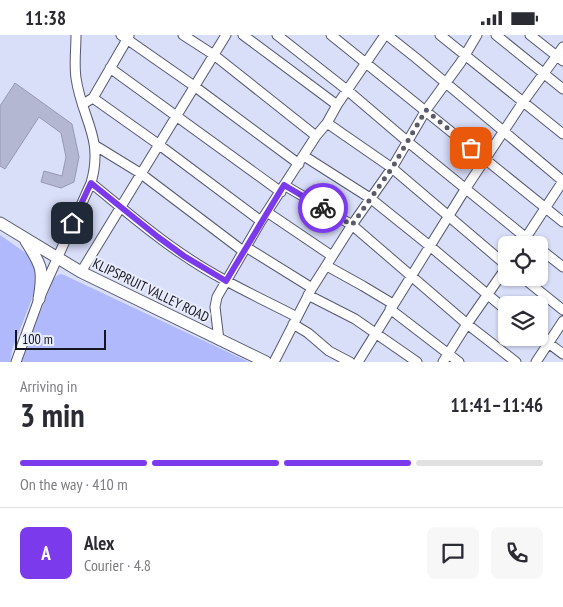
<!DOCTYPE html>
<html lang="en">
<head>
<meta charset="utf-8">
<style>
  :root { --surface:#fff; --page:#f7f7f7; --text:#2b2b33; --muted:#7c7c81; --line:#e1e1e2; --accent:#7c3aed }
  body { margin:0; font-family:"PT Sans Narrow",sans-serif; background:var(--page); color:var(--text); height:100vh; display:flex; flex-direction:column; font-size:19px; white-space:nowrap }
  * { box-sizing:border-box; margin:0 }
  p { font-size:16px; color:var(--muted) }
  .icon { flex:none; width:28px; height:28px; fill:none; stroke:currentColor; stroke-width:2; stroke-linecap:round; stroke-linejoin:round }
  .map { position:relative; height:327px; overflow:hidden }
  .drawer { display:flex; flex-direction:column; background:var(--surface); flex:1 }
  .drawer>* { flex:none }
  .tools { position:absolute; left:498px; top:201px; display:grid; gap:10px }
  .tools a { display:grid; place-items:center; width:50px; height:50px; border-radius:8px; background:var(--surface); box-shadow:0 1px 4px #0004; font-size:25px }
  .scale { position:absolute; left:15px; bottom:12px; width:91px; box-sizing:border-box; padding-left:5px; border:2px solid #14151e; border-top:0; font-size:14px; line-height:18px; white-space:nowrap; color:#14151e; -webkit-text-stroke:4px #e9ecfc; paint-order:stroke }
  .pin { position:absolute; display:grid; place-items:center; width:42px; height:42px; color:#fff; margin:-21px; border-radius:10px; box-shadow:0 2px 8px #0006 }
  .courier { position:absolute; display:grid; place-items:center; width:50px; height:50px; margin:-25px; border:4px solid #7c3aed; border-radius:50%; background:#fff; color:#222; box-shadow:0 1px 6px #0007 }
  .summary em { font-style:normal; font-weight:700 }
  .summary div { display:flex; flex-direction:column-reverse }
  .summary { display:flex; align-items:center; justify-content:space-between; height:85px; padding:0 20px }
  h1 { font-size:32px; font-weight:700; line-height:38px }
  .bar { display:grid; grid-template-columns:repeat(4,1fr); gap:8px 5px; align-content:center; height:60px; padding:0 20px }
  .bar i { height:6px; border-radius:4px; background:var(--line) }
  .bar .current { background:var(--accent) }
  .bar p { grid-column:span 4 }
  .line { display:flex; align-items:center; gap:12px; padding:0 20px; border-top:1px solid var(--line) }
  .line div { flex:1 }
  .round { display:grid; place-items:center; flex:none; width:52px; height:52px; border-radius:8px; background:var(--page) }
  .status { display:flex; justify-content:space-between; align-items:center; height:35px; padding:0 25px; background:var(--surface); direction:ltr }
  .status svg { height:14px; fill:currentColor }
  .map>svg:first-child { display:block }
  .green { fill:#b0b9fc }
  .building { fill:#b3b7d1; stroke:#9599b2 }
  .lines { fill:none; stroke-linecap:round; stroke-linejoin:round }
  .minor-casing { stroke:#565970; stroke-width:11 }
  .major-casing { stroke:#565970; stroke-width:13 }
  .minor { stroke:#fff; stroke-width:9 }
  .major { stroke:#fff; stroke-width:11 }
  .done { stroke:#595b6b; stroke-width:5; stroke-dasharray:0 9 }
  .route { stroke:#7c3aed; stroke-width:6 }
  .labels { text-anchor:middle; stroke-width:4; stroke-linejoin:round; paint-order:stroke }
  .street-label { font-size:14px; fill:#14151e; stroke:#e9ecfc }
</style>
</head>
<body>
<div class="status"><b>11:38</b><svg viewBox="0 0 49 12"><path d="M0 12V9h3v3zM5 12V6h3v6zM10 12V3h3v9zM15 12V0h3v12zM26 1h20v11H26zM47 4h2v5h-2z"/></svg></div>
<div class="map">
<svg width="563" height="327" viewBox="0 0 563 327">
  <rect width="100%" height="100%" fill="#d9def9"/>
  <path class="green" d="M0 200 33 223 38 248 12 315 10 327H0Z
    M60 239 64 240 249 327H20L54 243Z"/>
  <path class="building" d="M15 48 72 89 79 122 74 147 61 153 41 147 44 136 62 141 66 122 61 98 39 82 5 134 0 131V71Z"/>
  <g class="lines">
    <defs>
      <path id="minor" d="M121 0 194 51 299 129
        M183 0 214 20 316 101
        M243 0 337 70
        M277 0 347 55 408 107 535 210
        M331 0 563 187
        M387 0 416 23 563 146
        M440 0 563 99
        M496 0 563 54
        M530 0 563 26
        M110 33 281 157
        M93 63 129 1
        M83 69 93 63 158 109 261 186
        M327 88 392 133 506 230
        M96 111 140 138 243 216
        M304 121 370 163 431 212 506 275
        M91 148C121 172 150 198 182 219 218 244 258 262 297 282
        M284 150 352 190 467 289 516 327
        M267 177 332 221
        M521 210 563 146
        M246 212 312 253
        M539 213 563 232
        M327 231 363 251 393 269
        M81 237 226 0
        M522 242 563 275
        M308 260 355 284 417 327
        M390 274 459 327
        M293 289 308 298 329 316 350 327
        M539 301 563 319
        M219 305 215 272 217 262 261 186 316 101 327 88 337 70 385 0
        M16 327 39 264 91 148C104 102 82 85 76 43 74 29 76 14 76 0
        M274 327 312 253 352 190 392 133 426 75 461 27 477 0
        M358 327 466 153 523 67 563 12
        M443 327 467 289 506 233
        M536 327 563 286"/>
      <path id="major" d="M0 188 81 237 266 327
        M26 206C42 231 44 235 39 264"/>
    </defs>
    <use href="#minor" class="minor-casing"/>
    <use href="#major" class="major-casing"/>
    <use href="#minor" class="minor"/>
    <use href="#major" class="major"/>
  </g>
  <g class="lines">
    <path class="done" d="M323 173 352 190 392 133 426 75 471 113"/>
    <path class="route" d="M72 188 91 148 158 202 184 221 226 246 284 150 323 173"/>
  </g>
  <g class="labels">
    <g class="street-label">
      <text transform="translate(151 255) rotate(26)" y="5">KLIPSPRUIT VALLEY ROAD</text>
    </g>
  </g>
</svg>
<div class="tools">
<a><svg class="icon" aria-label="locate" viewBox="0 0 24 24"><circle cx="12" cy="12" r="6"/><path d="M12 2v4M12 18v4M2 12h4M18 12h4"/></svg></a>
<a><svg class="icon" aria-label="layers" viewBox="0 0 24 24"><path d="M12 4l9 5-9 5-9-5zM3 14l9 5 9-5"/></svg></a>
</div>
<div class="scale">100 m</div>
<div class="pin" style="left:471px;top:113px;background:#ea580c"><svg class="icon" aria-label="bag" viewBox="0 0 24 24"><path d="M5 8h14l-1 12H6zM9 8a3 3 0 0 1 6 0"/></svg></div>
<div class="pin" style="left:72px;top:188px;background:#1f2937"><svg class="icon" aria-label="home" viewBox="0 0 24 24"><path d="M3 11l9-7 9 7M6 9v11h12V9"/></svg></div>
<div class="courier" style="left:323px;top:173px"><svg class="icon" aria-label="bike" viewBox="0 0 24 24"><circle cx="6" cy="16" r="4"/><circle cx="18" cy="16" r="4"/><path d="M6 16l4-8h5l3 8M10 8l3 8H6M13 5h3"/></svg></div>
</div>
<section class="drawer">
<div class="summary"><div><h1>3 min</h1><p>Arriving in</p></div><em>11:41–11:46</em></div>
<div class="bar"><i class="current"></i><i class="current"></i><i class="current"></i><i></i><p>On the way · 410 m</p></div>
<div class="line" style="height:90px"><b class="round" style="background:var(--accent);color:#fff">A</b><div><b>Alex</b><p>Courier · 4.8</p></div><a class="round"><svg class="icon" aria-label="chat" viewBox="0 0 24 24"><path d="M4 5h16v11H9l-5 4z"/></svg></a><a class="round"><svg class="icon" aria-label="phone" viewBox="0 0 24 24"><path d="M5 4h4l2 5-3 2q2 4 5 5l2-3 5 2v4C11 20 4 13 5 4z"/></svg></a></div>
</section>
</body>
</html>
